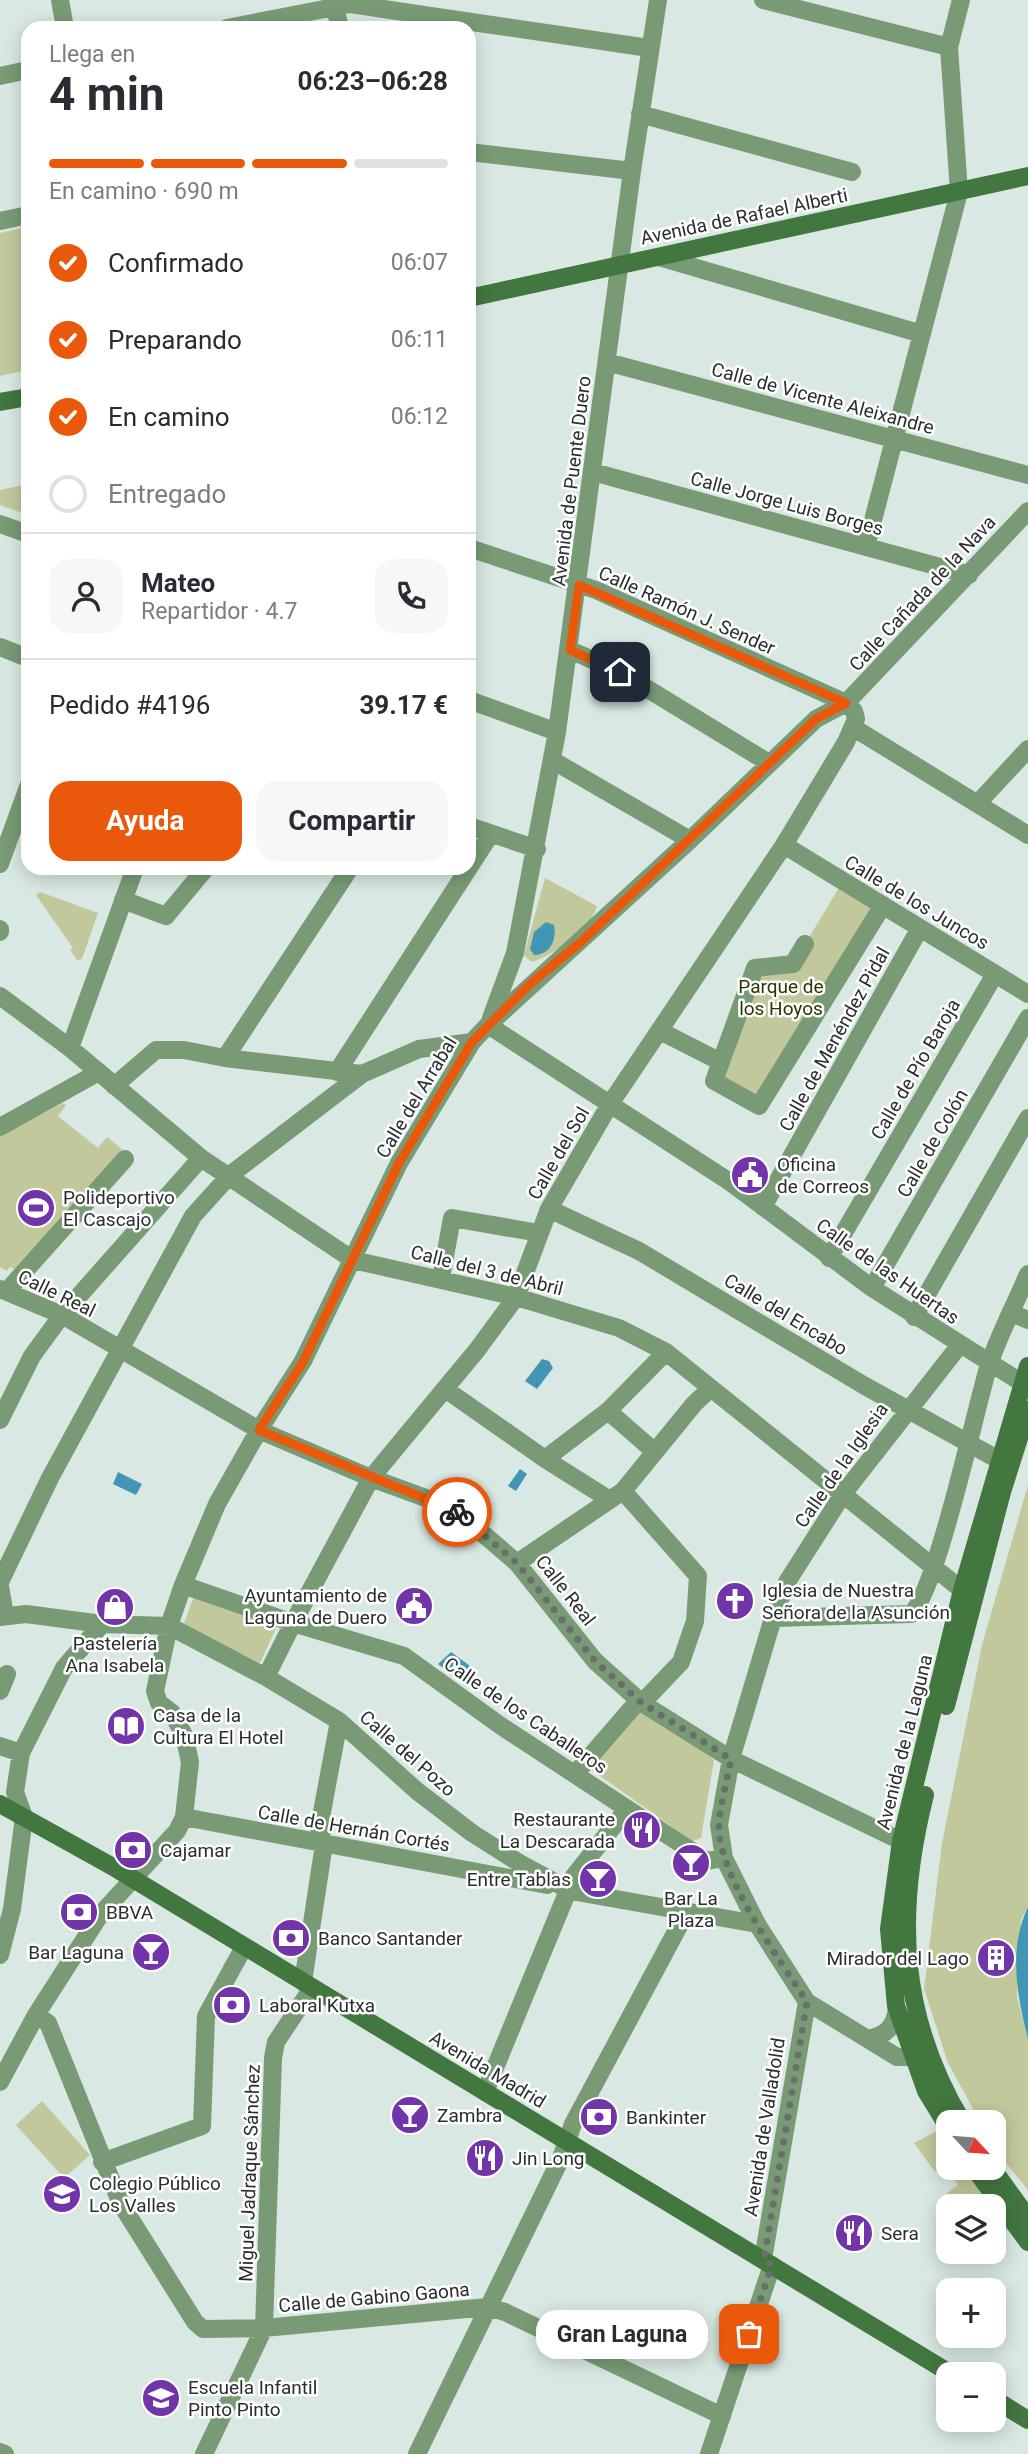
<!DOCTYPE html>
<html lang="es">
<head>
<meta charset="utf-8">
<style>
  :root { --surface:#fff; --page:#f7f7f7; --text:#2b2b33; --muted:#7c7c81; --line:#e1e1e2; --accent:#ea580c }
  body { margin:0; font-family:Roboto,sans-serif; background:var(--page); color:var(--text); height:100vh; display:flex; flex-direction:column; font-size:26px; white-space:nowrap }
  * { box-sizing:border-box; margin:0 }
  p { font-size:23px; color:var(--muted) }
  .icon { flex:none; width:38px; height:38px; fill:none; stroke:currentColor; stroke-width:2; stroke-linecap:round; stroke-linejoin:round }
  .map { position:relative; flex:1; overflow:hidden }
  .side { position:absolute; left:21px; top:21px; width:455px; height:854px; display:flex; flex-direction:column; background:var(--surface); border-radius:21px; box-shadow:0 4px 18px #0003 }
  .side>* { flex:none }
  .needle { width:46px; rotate:116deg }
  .buttons { position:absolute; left:936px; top:2110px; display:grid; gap:14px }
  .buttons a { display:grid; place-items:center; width:70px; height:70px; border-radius:14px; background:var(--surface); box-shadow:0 4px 18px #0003; font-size:35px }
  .pin { position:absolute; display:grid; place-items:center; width:60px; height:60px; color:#fff; margin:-30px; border-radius:14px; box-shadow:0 4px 10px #0006 }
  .courier { position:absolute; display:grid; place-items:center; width:70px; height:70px; margin:-35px; border:5px solid #ea580c; border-radius:50%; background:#fff; color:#222; box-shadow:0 2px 9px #0007 }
  .bubble { position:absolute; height:49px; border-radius:21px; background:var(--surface); box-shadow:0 4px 18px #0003; font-size:23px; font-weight:700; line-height:49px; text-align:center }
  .headline em { font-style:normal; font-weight:700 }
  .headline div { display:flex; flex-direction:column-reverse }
  .headline { display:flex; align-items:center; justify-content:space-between; height:119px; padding:0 28px }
  h1 { font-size:46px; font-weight:700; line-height:52px }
  .bar { display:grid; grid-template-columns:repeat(4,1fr); gap:10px 7px; align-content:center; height:84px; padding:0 28px }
  .bar i { height:9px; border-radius:5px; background:var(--line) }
  .bar .selected { background:var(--accent) }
  .bar p { grid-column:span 4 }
  .line { display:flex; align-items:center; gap:18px; padding:0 28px; border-top:2px solid var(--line) }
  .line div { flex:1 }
  .round { display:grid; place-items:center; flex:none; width:74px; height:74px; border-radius:21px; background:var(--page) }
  ol { padding:0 28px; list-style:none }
  li { display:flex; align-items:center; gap:21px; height:77px }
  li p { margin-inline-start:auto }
  li .icon { padding:7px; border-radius:50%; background:var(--accent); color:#fff; stroke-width:4 }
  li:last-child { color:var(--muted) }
  li i { width:38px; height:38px; border:4px solid var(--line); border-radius:50% }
  .cta { display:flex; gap:14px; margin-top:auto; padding:14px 28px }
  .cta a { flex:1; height:80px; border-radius:21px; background:var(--accent); color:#fff; font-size:28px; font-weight:700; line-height:80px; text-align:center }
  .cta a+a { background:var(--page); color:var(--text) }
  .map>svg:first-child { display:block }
  .green { fill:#c1c99c }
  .water { fill:#4296b3 }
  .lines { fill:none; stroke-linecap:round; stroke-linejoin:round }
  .street { stroke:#789b75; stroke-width:18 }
  .secondary { stroke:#42773f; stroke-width:18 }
  .done { stroke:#67706c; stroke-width:7; stroke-dasharray:0 12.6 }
  .route { stroke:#ea580c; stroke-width:9 }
  .labels { text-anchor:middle; stroke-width:5; stroke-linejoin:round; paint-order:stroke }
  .street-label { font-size:19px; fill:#2a2f2d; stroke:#fff }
  .park-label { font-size:19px; fill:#2e3300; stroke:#fff }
  .poi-label { font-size:19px; fill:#2a2f2d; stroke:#fff; text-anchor:start }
</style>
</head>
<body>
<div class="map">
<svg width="1028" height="2454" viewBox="0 0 1028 2454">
  <rect width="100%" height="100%" fill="#d9e8e2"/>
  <path class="green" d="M28 227V370L0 376V233Z
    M28 484V515L0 505V490Z
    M545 878 597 906C591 929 554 955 532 962L524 955Z
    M843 881 879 903 752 1102 714 1081 758 968 793 964Z
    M40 892 98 913 82 959 77 960 70 950 73 948 36 895Z
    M63 1103 66 1105 58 1116 98 1148 107 1137 122 1149 17 1271 10 1267 7 1271 0 1267V1136Z
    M1028 1485V1907L1021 1920 1017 1997 1028 2039V2190L994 2148V2123H981L948 2063 924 1989 942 1843 982 1645Z
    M194 1596 278 1624 260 1663 183 1626Z
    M639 1711 701 1748 714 1760 701 1838 692 1841 589 1768Z
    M42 2101 90 2155 64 2178 16 2125Z
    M937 2131 948 2147V2168H964L991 2207H955L947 2193 958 2185 944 2165 935 2172 914 2143Z
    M994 2211 1008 2230 994 2240Z"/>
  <path class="water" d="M546 922 554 925C557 940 550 955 534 955L530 949 534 932Z
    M542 1359 549 1361 553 1368 537 1389 525 1381Z
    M520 1469 527 1474 516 1491 508 1486Z
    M118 1472 142 1484 136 1495 113 1484Z
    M451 1652 470 1666 459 1680 438 1664Z
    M1028 1907V2039C1017 1996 1008 1948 1028 1907Z"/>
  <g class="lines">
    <path class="street" d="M60 0 65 28
      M333 0 340 28
      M763 0 949 47
      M227 28 350 4 649 48
      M0 76 28 70
      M640 114 852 172
      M469 152 632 171
      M0 221 28 215
      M659 257 922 334
      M607 362 1028 475
      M593 472 969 575
      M0 524 28 534
      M866 547 959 192 949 47 961 0
      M469 548 596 590 846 703 854 711 856 719 846 742 784 845 610 1104 549 1209 516 1297 477 1350 371 1478 293 1623 404 1656 501 1726 707 1861 724 1858
      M0 647 28 658
      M570 650 620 672 769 763
      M469 700 557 732
      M854 728 1028 835
      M552 760 690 840
      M977 804 1028 749
      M469 826 537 849
      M784 845 1028 994
      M0 864 28 787
      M123 900 166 916 206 868
      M0 929V932
      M805 944 793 964 755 968 714 1081 759 1106 883 905
      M0 996 70 1048 201 1158 353 1260 516 1297 619 1328 666 1352 962 1590
      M491 1018 515 953 557 732 632 171 658 0
      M488 1025 730 1182 872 1288 1022 1383
      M660 1031 721 1062
      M70 1048 135 868
      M225 1058 350 868
      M337 1072 490 835
      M114 1086 156 1050H184L225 1058 362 1074 419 1049 472 1042
      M0 1127 99 1072
      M763 1207 920 928
      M549 1209 639 1251 865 1386 999 1460
      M829 1258 995 974
      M441 1278 452 1218 539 1233
      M872 1288 1028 1018
      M0 1289 62 1315 259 1430 371 1478 453 1508 517 1563 595 1661 642 1703 731 1759 901 1841
      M7 1291 125 1159
      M1011 1313 1028 1320
      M914 1317 1028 1118
      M445 1389 545 1459 608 1411 666 1352
      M608 1411 655 1452
      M0 1420 32 1356 62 1315 201 1158
      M545 1459 610 1500
      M623 1491 698 1576 695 1621 681 1662 642 1703
      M517 1563 623 1491 694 1404 711 1388
      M0 1582 50 1478 193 1216 230 1175 362 1074
      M0 1586 5 1615
      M0 1617 26 1614 102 1624 169 1626 266 1677 293 1623 183 1585
      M773 1618 911 1614C936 1593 975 1411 988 1368 998 1336 1015 1305 1028 1274
      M266 1677 339 1721 417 1791 472 1833 521 1864 571 1891 757 1924
      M0 1691 7 1674
      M0 1746 21 1753
      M575 1774 639 1700
      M184 1817 547 1885
      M0 1955 12 1909 24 1817 15 1792 21 1753 64 1668 102 1624
      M303 1982 324 1844 319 1828 339 1721
      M36 2015 48 2023 121 2204 195 2322 203 2329 264 2328 488 2307 505 2312 722 2416
      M868 2039C886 2035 894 2028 897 2009
      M927 2050 913 2057H897L807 2002 757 1924 724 1858 719 1825 731 1759 773 1618 787 1582 843 1494 959 1346
      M0 2082 36 2015 100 1915 177 1831 184 1817 190 1762 184 1735 172 1713 159 1703 155 1691 169 1626 183 1585 217 1504 259 1430 303 1361 399 1163 472 1042 488 1025 690 840 816 719 846 703 1028 511
      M485 2092 574 1876 627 1809
      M102 2162 202 2126 206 2016 244 1947
      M763 2259 807 2002
      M0 2452 5 2454
      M204 2454 264 2328 273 2058 276 2042 312 1988
      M417 2454 561 2158 573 2124 687 1911
      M709 2454 772 2265"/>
    <path class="secondary" d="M469 298 1028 176
      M0 402 28 397
      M946 1706 1002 1492 1028 1410
      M925 1795C895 1913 899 2017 963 2123
      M0 1804 115 1868 953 2375
      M948 2127 926 2091 896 2006 889 1929 901 1841 962 1590 1028 1366
      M974 2168 1028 2242
      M992 2168 1028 2218
      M994 2399 1028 2420"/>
  </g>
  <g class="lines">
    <path class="done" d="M457 1512 517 1563 595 1661 642 1703 731 1759C727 1780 721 1802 719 1823 716 1873 780 1960 807 2002L764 2259 772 2265 749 2334"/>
    <path class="route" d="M457 1512 259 1430 303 1362 399 1163 472 1042 529 985 582 941 816 719 846 703 579 585 570 650 620 672"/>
  </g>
  <defs>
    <symbol id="civic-disc" viewBox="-11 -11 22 22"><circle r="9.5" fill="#7134a9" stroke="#fff"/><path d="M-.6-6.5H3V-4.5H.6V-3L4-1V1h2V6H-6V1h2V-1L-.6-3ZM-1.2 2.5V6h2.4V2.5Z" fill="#fff"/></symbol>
    <symbol id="stadium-disc" viewBox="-11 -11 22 22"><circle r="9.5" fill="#7134a9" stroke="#fff"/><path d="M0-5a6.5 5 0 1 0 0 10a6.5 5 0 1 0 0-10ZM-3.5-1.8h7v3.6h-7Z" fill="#fff"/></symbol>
    <symbol id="church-disc" viewBox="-11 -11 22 22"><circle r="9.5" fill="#7134a9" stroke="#fff"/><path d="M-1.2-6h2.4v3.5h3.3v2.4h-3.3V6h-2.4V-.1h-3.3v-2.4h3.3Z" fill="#fff"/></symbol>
    <symbol id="shop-disc" viewBox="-11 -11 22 22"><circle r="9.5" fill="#7134a9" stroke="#fff"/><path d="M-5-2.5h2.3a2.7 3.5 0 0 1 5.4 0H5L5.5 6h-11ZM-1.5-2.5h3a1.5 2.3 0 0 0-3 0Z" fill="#fff"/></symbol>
    <symbol id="library-disc" viewBox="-11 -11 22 22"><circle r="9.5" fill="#7134a9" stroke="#fff"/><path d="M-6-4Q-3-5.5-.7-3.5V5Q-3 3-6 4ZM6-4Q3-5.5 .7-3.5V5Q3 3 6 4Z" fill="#fff"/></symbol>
    <symbol id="restaurant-disc" viewBox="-11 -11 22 22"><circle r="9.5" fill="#7134a9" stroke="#fff"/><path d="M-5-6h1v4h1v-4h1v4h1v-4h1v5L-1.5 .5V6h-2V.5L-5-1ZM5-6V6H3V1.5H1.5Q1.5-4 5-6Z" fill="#fff"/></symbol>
    <symbol id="bank-disc" viewBox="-11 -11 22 22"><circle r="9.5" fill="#7134a9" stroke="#fff"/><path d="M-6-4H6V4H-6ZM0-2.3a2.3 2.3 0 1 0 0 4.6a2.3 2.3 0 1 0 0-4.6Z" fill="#fff"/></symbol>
    <symbol id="bar-disc" viewBox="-11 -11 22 22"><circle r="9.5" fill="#7134a9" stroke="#fff"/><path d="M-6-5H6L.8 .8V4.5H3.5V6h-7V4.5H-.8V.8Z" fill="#fff"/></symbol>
    <symbol id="building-disc" viewBox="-11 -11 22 22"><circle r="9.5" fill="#7134a9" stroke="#fff"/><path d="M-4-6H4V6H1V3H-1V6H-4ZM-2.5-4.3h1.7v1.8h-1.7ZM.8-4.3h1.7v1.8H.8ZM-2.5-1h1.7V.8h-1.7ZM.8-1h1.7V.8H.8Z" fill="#fff"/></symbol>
    <symbol id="school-disc" viewBox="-11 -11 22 22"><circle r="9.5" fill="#7134a9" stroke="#fff"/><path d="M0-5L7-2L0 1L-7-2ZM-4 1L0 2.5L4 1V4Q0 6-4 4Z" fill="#fff"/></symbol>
  </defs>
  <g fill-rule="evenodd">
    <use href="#civic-disc" x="728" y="1153" width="44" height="44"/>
    <use href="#stadium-disc" x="14" y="1186" width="44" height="44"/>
    <use href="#church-disc" x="713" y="1579" width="44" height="44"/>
    <use href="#civic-disc" x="392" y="1584" width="44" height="44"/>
    <use href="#shop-disc" x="93" y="1585" width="44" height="44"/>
    <use href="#library-disc" x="104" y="1704" width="44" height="44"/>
    <use href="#restaurant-disc" x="620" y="1808" width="44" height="44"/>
    <use href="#bank-disc" x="111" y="1828" width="44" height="44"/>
    <use href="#bar-disc" x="669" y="1841" width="44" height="44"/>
    <use href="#bar-disc" x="576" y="1857" width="44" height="44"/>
    <use href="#bank-disc" x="57" y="1890" width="44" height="44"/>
    <use href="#bank-disc" x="269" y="1916" width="44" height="44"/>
    <use href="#bar-disc" x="129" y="1930" width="44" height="44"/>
    <use href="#building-disc" x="974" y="1936" width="44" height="44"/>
    <use href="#bank-disc" x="210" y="1983" width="44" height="44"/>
    <use href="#bar-disc" x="388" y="2093" width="44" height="44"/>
    <use href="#bank-disc" x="577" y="2095" width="44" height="44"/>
    <use href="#restaurant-disc" x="463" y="2136" width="44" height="44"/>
    <use href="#school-disc" x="40" y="2172" width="44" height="44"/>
    <use href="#restaurant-disc" x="832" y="2211" width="44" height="44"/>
    <use href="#school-disc" x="139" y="2376" width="44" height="44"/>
  </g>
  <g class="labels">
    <g class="street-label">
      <text transform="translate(744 216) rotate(-12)" y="7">Avenida de Rafael Alberti</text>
      <text transform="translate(823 398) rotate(15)" y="7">Calle de Vicente Aleixandre</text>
      <text transform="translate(571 481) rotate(-83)" y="7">Avenida de Puente Duero</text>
      <text transform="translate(787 503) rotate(15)" y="7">Calle Jorge Luis Borges</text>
      <text transform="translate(922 593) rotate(-47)" y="7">Calle Cañada de la Nava</text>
      <text transform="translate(687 610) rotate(24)" y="7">Calle Ramón J. Sender</text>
      <text transform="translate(917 902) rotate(31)" y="7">Calle de los Juncos</text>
      <text transform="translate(834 1039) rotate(-61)" y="7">Calle de Menéndez Pidal</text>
      <text transform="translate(915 1069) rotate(-60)" y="7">Calle de Pío Baroja</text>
      <text transform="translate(416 1097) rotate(-59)" y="7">Calle del Arrabal</text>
      <text transform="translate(932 1143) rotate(-60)" y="7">Calle de Colón</text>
      <text transform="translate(558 1153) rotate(-60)" y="7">Calle del Sol</text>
      <text transform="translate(487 1270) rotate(14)" y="7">Calle del 3 de Abril</text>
      <text transform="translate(888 1271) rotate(35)" y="7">Calle de las Huertas</text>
      <text transform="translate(57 1293) rotate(26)" y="7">Calle Real</text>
      <text transform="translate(786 1314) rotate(31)" y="7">Calle del Encabo</text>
      <text transform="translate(841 1465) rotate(-55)" y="7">Calle de la Iglesia</text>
      <text transform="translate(566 1590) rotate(52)" y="7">Calle Real</text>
      <text transform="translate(526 1715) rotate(34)" y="7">Calle de los Caballeros</text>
      <text transform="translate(904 1742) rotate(-76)" y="7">Avenida de la Laguna</text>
      <text transform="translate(408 1753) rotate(41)" y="7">Calle del Pozo</text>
      <text transform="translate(354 1828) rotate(10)" y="7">Calle de Hernán Cortés</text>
      <text transform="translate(488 2069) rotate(31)" y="7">Avenida Madrid</text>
      <text transform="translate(764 2127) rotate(-81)" y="7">Avenida de Valladolid</text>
      <text transform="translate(249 2173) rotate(-88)" y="7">Miguel Jadraque Sánchez</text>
      <text transform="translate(374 2297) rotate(-5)" y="7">Calle de Gabino Gaona</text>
    </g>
    <g class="park-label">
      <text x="781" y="993">Parque de<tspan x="781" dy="22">los Hoyos</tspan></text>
    </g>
    <g class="poi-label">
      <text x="777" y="1171">Oficina<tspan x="777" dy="22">de Correos</tspan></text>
      <text x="63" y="1204">Polideportivo<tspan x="63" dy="22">El Cascajo</tspan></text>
      <text x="762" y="1597">Iglesia de Nuestra<tspan x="762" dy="22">Señora de la Asunción</tspan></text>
      <text x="387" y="1602" text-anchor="end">Ayuntamiento de<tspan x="387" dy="22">Laguna de Duero</tspan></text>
      <text x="115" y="1650" text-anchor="middle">Pastelería<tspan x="115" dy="22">Ana Isabela</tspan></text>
      <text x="153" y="1722">Casa de la<tspan x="153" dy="22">Cultura El Hotel</tspan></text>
      <text x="615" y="1826" text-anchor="end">Restaurante<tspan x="615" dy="22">La Descarada</tspan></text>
      <text x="160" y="1857">Cajamar</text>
      <text x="571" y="1886" text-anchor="end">Entre Tablas</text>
      <text x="691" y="1905" text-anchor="middle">Bar La<tspan x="691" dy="22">Plaza</tspan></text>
      <text x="106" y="1919">BBVA</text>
      <text x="318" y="1945">Banco Santander</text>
      <text x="124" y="1959" text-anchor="end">Bar Laguna</text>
      <text x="969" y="1965" text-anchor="end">Mirador del Lago</text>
      <text x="259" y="2012">Laboral Kutxa</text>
      <text x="437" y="2122">Zambra</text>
      <text x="626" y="2124">Bankinter</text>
      <text x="512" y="2165">Jin Long</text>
      <text x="89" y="2190">Colegio Público<tspan x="89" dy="22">Los Valles</tspan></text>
      <text x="881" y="2240">Sera</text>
      <text x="188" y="2394">Escuela Infantil<tspan x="188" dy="22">Pinto Pinto</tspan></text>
    </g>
  </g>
</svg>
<div class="buttons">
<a><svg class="needle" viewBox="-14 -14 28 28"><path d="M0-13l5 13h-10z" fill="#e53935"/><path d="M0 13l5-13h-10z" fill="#7c7c81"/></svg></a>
<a><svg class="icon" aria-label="layers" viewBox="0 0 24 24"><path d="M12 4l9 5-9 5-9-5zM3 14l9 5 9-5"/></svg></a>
<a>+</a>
<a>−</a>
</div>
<div class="pin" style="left:749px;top:2334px;background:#ea580c"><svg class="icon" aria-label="bag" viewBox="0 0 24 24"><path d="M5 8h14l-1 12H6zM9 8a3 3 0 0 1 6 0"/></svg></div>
<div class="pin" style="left:620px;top:672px;background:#1f2937"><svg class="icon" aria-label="home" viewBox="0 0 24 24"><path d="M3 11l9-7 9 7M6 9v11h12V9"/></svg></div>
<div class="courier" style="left:457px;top:1512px"><svg class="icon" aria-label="bike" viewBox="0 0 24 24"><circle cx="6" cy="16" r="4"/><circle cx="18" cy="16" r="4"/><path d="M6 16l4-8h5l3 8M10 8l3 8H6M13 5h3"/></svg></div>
<div class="bubble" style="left:536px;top:2310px;width:172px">Gran Laguna</div>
<section class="side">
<div class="headline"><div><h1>4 min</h1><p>Llega en</p></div><em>06:23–06:28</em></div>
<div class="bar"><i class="selected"></i><i class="selected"></i><i class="selected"></i><i></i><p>En camino · 690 m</p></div>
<ol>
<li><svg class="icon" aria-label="check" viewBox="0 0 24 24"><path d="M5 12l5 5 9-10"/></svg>Confirmado<p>06:07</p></li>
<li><svg class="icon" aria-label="check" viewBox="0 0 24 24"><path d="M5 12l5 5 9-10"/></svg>Preparando<p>06:11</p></li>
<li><svg class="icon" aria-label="check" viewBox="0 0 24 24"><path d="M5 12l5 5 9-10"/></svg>En camino<p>06:12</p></li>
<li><i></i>Entregado</li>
</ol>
<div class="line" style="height:126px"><a class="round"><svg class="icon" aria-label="person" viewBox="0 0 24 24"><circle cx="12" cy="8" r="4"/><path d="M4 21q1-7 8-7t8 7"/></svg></a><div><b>Mateo</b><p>Repartidor · 4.7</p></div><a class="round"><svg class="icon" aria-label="phone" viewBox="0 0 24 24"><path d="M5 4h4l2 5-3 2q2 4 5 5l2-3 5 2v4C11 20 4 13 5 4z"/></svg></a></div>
<div class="line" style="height:91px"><div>Pedido #4196</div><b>39.17 €</b></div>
<div class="cta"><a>Ayuda</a><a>Compartir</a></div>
</section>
</div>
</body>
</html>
